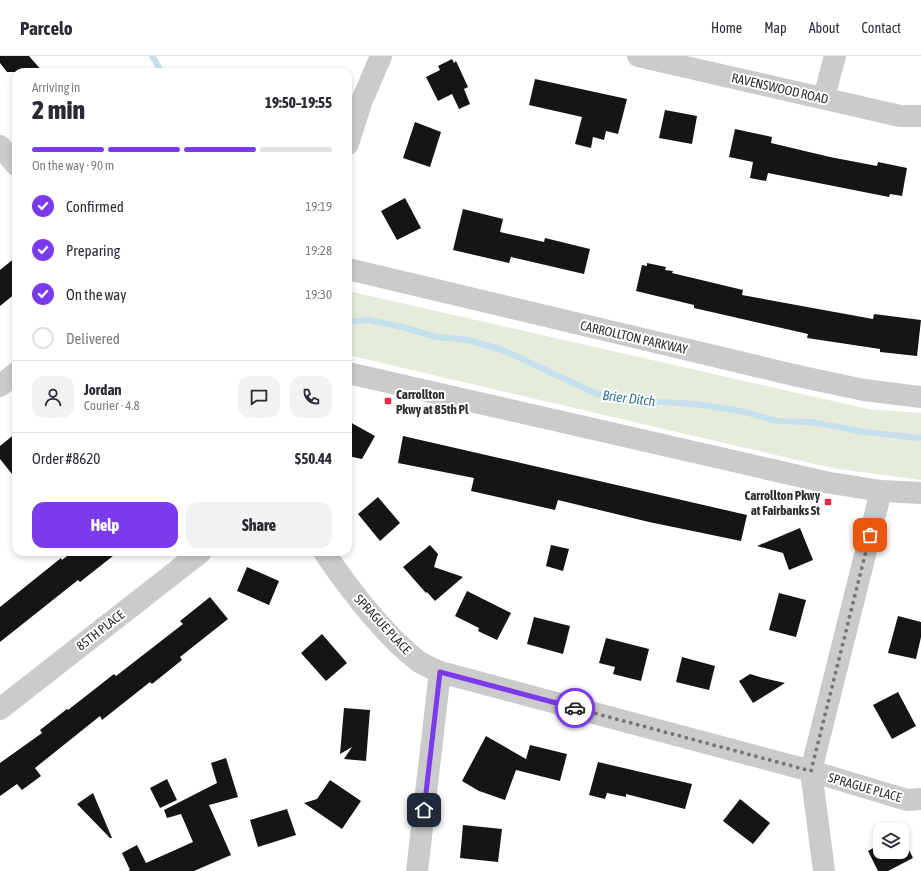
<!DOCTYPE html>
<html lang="en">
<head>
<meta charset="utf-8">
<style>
  :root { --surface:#fff; --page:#f2f2f3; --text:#2b2b33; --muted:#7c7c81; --line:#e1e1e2; --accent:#7c3aed }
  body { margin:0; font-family:"Asap Condensed",sans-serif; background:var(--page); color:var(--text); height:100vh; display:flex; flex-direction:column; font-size:15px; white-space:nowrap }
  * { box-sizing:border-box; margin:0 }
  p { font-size:13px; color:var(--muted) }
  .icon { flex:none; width:22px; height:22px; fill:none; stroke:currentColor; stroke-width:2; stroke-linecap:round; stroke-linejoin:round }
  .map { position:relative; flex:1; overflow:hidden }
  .drawer { position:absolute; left:12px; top:12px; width:340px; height:488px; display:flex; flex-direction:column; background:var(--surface); border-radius:12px; box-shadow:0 2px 6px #0003 }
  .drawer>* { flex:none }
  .controls { position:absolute; left:873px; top:767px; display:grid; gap:8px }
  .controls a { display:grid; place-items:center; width:36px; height:36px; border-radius:8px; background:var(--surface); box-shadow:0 2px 6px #0003; font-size:20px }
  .pin { position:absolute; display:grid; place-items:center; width:34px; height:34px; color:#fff; margin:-17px; border-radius:8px; box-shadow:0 2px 6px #0006 }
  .courier { position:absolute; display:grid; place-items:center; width:40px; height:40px; margin:-20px; border:3px solid #7c3aed; border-radius:50%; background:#fff; color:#222; box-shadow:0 1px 5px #0007 }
  .overview em { font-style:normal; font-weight:800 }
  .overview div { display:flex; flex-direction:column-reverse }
  .overview { display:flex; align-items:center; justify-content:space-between; height:68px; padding:0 20px }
  h1 { font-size:26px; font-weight:800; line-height:30px }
  .bar { display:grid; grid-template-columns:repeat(4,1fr); gap:6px 4px; align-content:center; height:48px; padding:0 20px }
  .bar i { height:5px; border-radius:3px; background:var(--line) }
  .bar .current { background:var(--accent) }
  .bar p { grid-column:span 4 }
  .line { display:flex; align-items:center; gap:10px; padding:0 20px; border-top:1px solid var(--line) }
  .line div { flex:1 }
  .round { display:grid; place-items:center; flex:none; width:42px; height:42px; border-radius:12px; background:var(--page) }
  ol { padding:0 20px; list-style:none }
  li { display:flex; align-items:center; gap:12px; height:44px }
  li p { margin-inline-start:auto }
  li .icon { padding:4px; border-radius:50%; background:var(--accent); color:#fff; stroke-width:4 }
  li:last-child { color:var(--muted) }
  li i { width:22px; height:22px; border:2px solid var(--line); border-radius:50% }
  .cta { display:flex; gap:8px; margin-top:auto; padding:8px 20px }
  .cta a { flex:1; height:46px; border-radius:12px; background:var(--accent); color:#fff; font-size:16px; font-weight:800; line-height:46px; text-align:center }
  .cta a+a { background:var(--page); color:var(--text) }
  header { display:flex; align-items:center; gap:24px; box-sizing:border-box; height:56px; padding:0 20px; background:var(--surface); border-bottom:1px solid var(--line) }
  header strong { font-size:19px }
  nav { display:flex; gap:22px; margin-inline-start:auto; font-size:14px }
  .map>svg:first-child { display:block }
  .green { fill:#e5ecdb }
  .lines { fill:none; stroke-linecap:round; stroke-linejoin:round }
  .stream { stroke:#c6e0ed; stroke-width:6 }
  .building { fill:#151515 }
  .minor { stroke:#cbcbcb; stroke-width:22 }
  .done { stroke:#777; stroke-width:4; stroke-dasharray:0 7.2 }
  .route { stroke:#7c3aed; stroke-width:5 }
  .poi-dot { fill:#ec2843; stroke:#fff; stroke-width:1.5 }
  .labels { text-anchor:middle; stroke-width:4; stroke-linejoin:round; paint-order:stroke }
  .street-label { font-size:13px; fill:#2e2e2e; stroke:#fff }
  .poi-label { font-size:13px; font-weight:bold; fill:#2e2e2e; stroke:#fff; text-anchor:start }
  .water-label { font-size:14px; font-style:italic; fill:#387693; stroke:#fff }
</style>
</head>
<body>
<header>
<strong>Parcelo</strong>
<nav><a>Home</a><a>Map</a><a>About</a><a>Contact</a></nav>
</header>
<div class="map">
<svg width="921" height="815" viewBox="0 0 921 815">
  <rect width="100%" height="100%" fill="#fff"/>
  <path class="green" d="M348 235 868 353 921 357V424L831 412 348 299Z"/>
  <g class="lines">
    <path class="stream" d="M152 0 162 16
      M348 266 368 264 402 271 436 281 468 284 503 294 597 338 629 344 695 348 741 355 777 365 811 366 865 376 921 382"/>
  </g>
  <path class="building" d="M0 0H29L43 16H7L0 7Z
    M452 3 454 7 456 5 468 31 464 33 470 48 459 53 452 38 438 45 426 21 440 14 438 10Z
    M535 23 627 43 618 78 606 75 604 84 593 81 591 92 575 88 582 61 529 49Z
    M665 54 697 60 692 88 659 82Z
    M415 66 441 76 430 111 403 102Z
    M735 73 772 81 771 87 830 101 877 110 878 106 907 112 902 140 890 138 889 141 768 117 766 125 750 122 753 106 729 101Z
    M405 142 421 172 397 184 381 155Z
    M463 153 503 163 500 176 544 186 545 182 590 193 584 218 511 201 509 207 453 194Z
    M16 201V237L0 250V214Z
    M647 207 666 211 665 214 673 215 672 217 743 234 742 239 873 263 874 258 921 264 917 300 880 296V293L807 282 808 278 694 252V249L636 235 642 209 647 210Z
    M348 365 375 380 362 403 348 400Z
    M16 377V423L0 403V390Z
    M403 380 747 459 741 485 649 466 558 444 555 454 471 435 474 422 398 407Z
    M378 441 400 467 380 485 358 458Z
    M800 472 813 504 789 514 783 497 757 490Z
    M430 489 438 498 434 511 463 521 435 545 427 536 426 537 403 511Z
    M551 489 569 493 563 515 546 510Z
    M72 496H118L80 526 78 524 0 586V551L61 502 62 504Z
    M247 511 279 525 269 549 237 535Z
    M467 535 511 557 497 584 478 575 479 572 455 560Z
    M779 537 806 544 796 581 769 574Z
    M210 541 228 563 180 601 182 604 152 628 150 626 102 664 100 660 35 712 41 720 22 734 17 728 0 740V707L42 677 40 674 67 653 68 654 114 618 116 620 183 568 180 565Z
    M898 560 921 566V581L916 603 888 597Z
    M534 561 570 570 563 598 527 588Z
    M322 578 347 607 326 625 301 597Z
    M606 582 649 593 641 625 613 618 615 611 599 607Z
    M682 601 715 610 709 634 676 626Z
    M750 618 763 622 785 627 753 647 739 625Z
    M898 636 916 670 892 683 873 649Z
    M344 652 370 654 366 705 344 703 352 691 340 698Z
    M486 680 526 703 530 689 567 698 560 725 516 714 505 744 479 735 462 725Z
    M226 702 238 741 209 749 231 799 194 815H128L130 814 122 797 137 789 146 807 193 786 181 758 167 762 164 754 217 727 211 707Z
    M598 706 692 728 685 753 626 738V741L607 737 605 743 589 739Z
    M167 723 177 744 160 752 150 732Z
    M330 724 361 745 342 773 304 747 317 743Z
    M93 737 112 782H110L77 748Z
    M740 743 770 767 753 788 723 765Z
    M287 753 296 779 258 791 250 764Z
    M463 769 502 773 498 806 460 802Z
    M902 780 913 802 888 815H878L868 795 880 788V796H902Z"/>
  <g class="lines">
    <path class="minor" d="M638 0 900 60H921
      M824 41 835 0
      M348 88 361 47 381 0
      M0 90 16 109
      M348 213 798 320 864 334 921 341
      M348 317 825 426 881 435 921 437
      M0 330 16 317
      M324 496C348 531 384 579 418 605 424 609 433 613 440 616L811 715 907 744 921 743
      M0 653 201 496
      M417 815 440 616
      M824 815 811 715 881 435"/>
  </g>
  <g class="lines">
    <path class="done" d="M575 652 811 715 870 479"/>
    <path class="route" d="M424 754 440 616 575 652"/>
  </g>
  <g class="poi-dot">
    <rect x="384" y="341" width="8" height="8" rx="2"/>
    <rect x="824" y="442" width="8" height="8" rx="2"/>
  </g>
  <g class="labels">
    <g class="street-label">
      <text transform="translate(780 32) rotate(13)" y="5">RAVENSWOOD ROAD</text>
      <text transform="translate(634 281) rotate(13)" y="5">CARROLLTON PARKWAY</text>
      <text transform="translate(383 568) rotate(47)" y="5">SPRAGUE PLACE</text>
      <text transform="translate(100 574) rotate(-38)" y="5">85TH PLACE</text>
      <text transform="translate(865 731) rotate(16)" y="5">SPRAGUE PLACE</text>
    </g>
    <g class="poi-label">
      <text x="396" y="343">Carrollton<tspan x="396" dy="15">Pkwy at 85th Pl</tspan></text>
      <text x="820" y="444" text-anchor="end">Carrollton Pkwy<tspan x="820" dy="15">at Fairbanks St</tspan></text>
    </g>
    <g class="water-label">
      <text transform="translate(629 342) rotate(7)" y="5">Brier Ditch</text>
    </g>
  </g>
</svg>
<div class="controls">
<a><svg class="icon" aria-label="layers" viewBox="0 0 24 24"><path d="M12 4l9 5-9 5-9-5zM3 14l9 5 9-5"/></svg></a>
</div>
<div class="pin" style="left:870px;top:479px;background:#ea580c"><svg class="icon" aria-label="bag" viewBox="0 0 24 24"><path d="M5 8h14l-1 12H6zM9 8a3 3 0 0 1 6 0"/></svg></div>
<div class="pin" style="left:424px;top:754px;background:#1f2937"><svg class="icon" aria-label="home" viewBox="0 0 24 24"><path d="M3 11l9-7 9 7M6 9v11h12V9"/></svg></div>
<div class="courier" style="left:575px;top:652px"><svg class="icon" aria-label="car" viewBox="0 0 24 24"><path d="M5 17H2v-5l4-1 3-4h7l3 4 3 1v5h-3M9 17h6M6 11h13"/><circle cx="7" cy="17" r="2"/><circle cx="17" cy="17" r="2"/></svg></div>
<section class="drawer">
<div class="overview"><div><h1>2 min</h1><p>Arriving in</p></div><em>19:50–19:55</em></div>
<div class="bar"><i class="current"></i><i class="current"></i><i class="current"></i><i></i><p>On the way · 90 m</p></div>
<ol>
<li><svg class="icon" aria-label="check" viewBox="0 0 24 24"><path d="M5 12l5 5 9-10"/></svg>Confirmed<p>19:19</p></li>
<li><svg class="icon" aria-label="check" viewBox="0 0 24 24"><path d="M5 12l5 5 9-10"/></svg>Preparing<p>19:28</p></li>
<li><svg class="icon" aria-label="check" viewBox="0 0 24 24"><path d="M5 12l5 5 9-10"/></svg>On the way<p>19:30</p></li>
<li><i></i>Delivered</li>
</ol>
<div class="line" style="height:72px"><a class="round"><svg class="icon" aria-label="person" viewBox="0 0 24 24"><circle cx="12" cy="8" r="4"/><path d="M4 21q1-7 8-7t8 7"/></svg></a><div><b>Jordan</b><p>Courier · 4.8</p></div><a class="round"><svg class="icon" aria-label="chat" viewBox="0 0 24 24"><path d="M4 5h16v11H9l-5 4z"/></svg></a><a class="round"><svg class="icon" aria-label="phone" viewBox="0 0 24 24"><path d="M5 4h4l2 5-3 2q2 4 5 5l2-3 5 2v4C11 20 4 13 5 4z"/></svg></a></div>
<div class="line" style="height:52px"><div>Order #8620</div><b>$50.44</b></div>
<div class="cta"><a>Help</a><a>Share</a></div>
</section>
</div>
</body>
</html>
